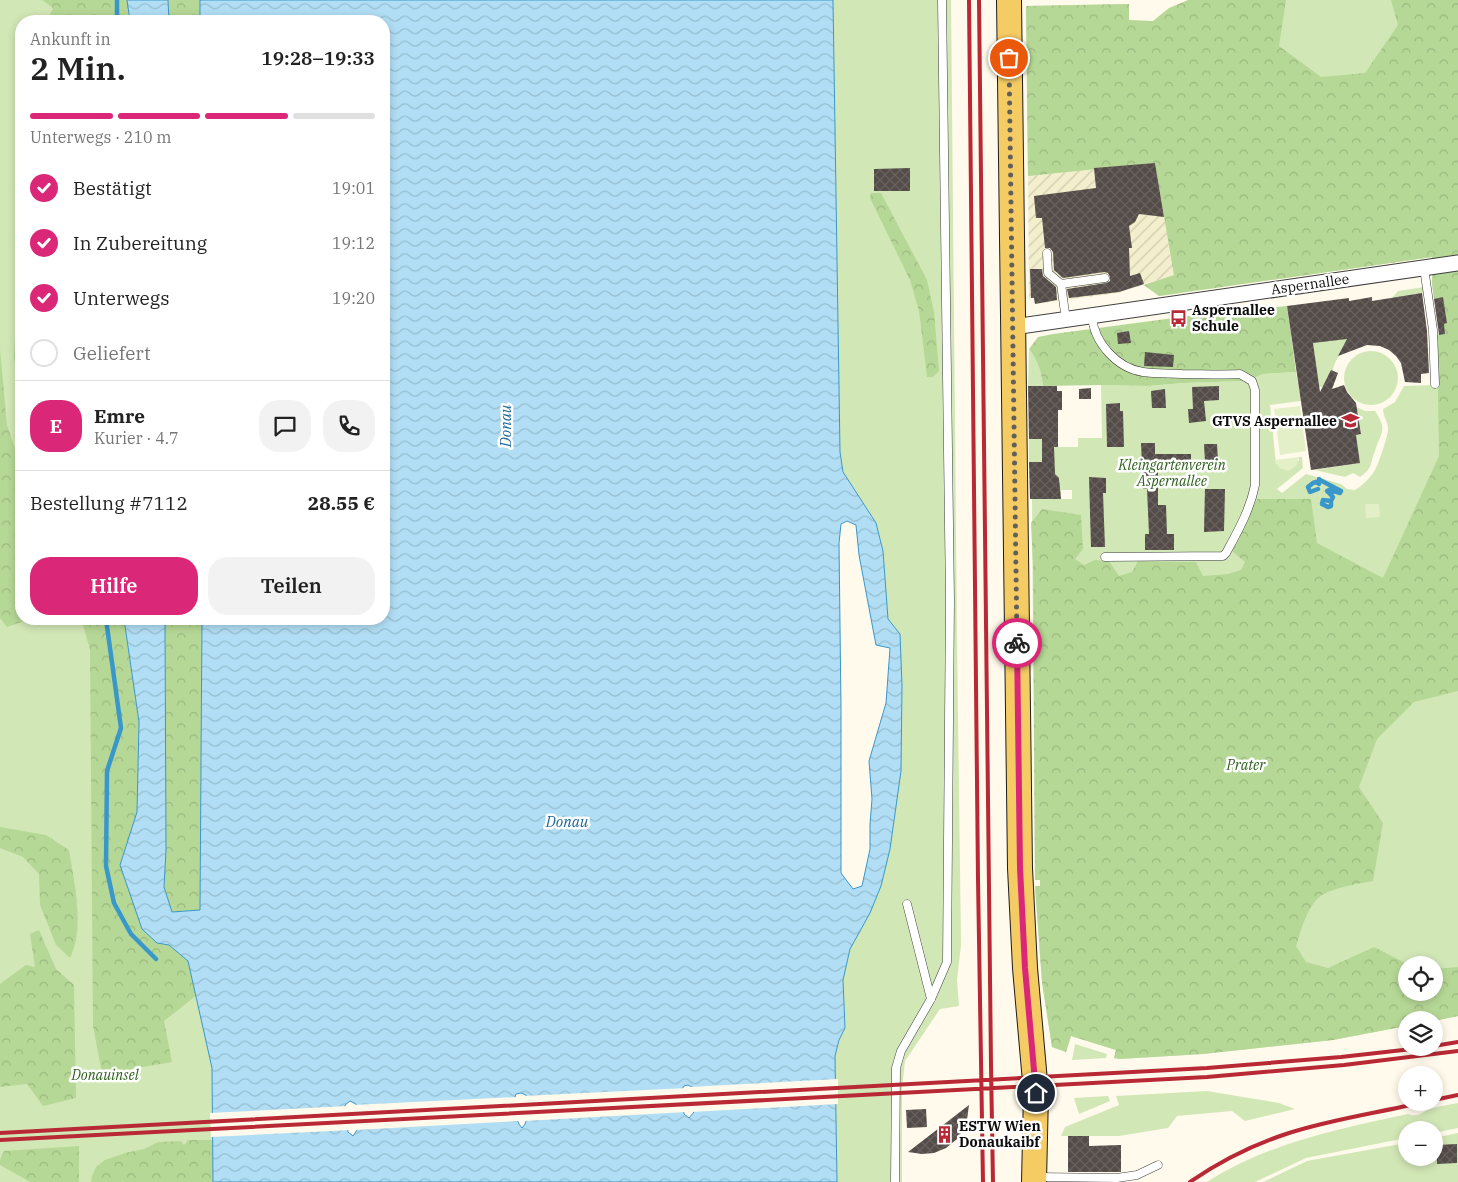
<!DOCTYPE html>
<html lang="de">
<head>
<meta charset="utf-8">
<style>
  :root { --surface:#fff; --page:#f2f2f2; --text:#222; --muted:#767676; --line:#e0e0e0; --accent:#db2777 }
  body { margin:0; font-family:"IBM Plex Serif",serif; background:var(--page); color:var(--text); height:100vh; display:flex; flex-direction:column; font-size:19px; white-space:nowrap }
  * { box-sizing:border-box; margin:0 }
  p { font-size:16px; color:var(--muted) }
  .icon { flex:none; width:28px; height:28px; fill:none; stroke:currentColor; stroke-width:2; stroke-linecap:round; stroke-linejoin:round }
  .map { position:relative; flex:1; overflow:hidden }
  .panel { position:absolute; left:15px; top:15px; width:375px; height:610px; display:flex; flex-direction:column; background:var(--surface); border-radius:20px; box-shadow:0 2px 8px #0003 }
  .panel>* { flex:none }
  .controls { position:absolute; left:1398px; top:956px; display:grid; gap:10px }
  .controls a { display:grid; place-items:center; width:45px; height:45px; border-radius:50%; background:var(--surface); box-shadow:0 2px 8px #0003; font-size:25px }
  .pin { position:absolute; display:grid; place-items:center; width:42px; height:42px; color:#fff; margin:-21px; border:2px solid #fff; border-radius:50%; box-shadow:0 1px 5px #0007 }
  .courier { position:absolute; display:grid; place-items:center; width:50px; height:50px; margin:-25px; border:4px solid #db2777; border-radius:50%; background:#fff; color:#222; box-shadow:0 1px 6px #0007 }
  .overview em { font-style:normal; font-weight:600 }
  .overview div { display:flex; flex-direction:column-reverse }
  .overview { display:flex; align-items:center; justify-content:space-between; height:85px; padding:0 15px }
  h1 { font-size:32px; font-weight:600; line-height:38px }
  .bar { display:grid; grid-template-columns:repeat(4,1fr); gap:8px 5px; align-content:center; height:60px; padding:0 15px }
  .bar i { height:6px; border-radius:4px; background:var(--line) }
  .bar .current { background:var(--accent) }
  .bar p { grid-column:span 4 }
  .line { display:flex; align-items:center; gap:12px; padding:0 15px; border-top:1px solid var(--line) }
  .line div { flex:1 }
  .round { display:grid; place-items:center; flex:none; width:52px; height:52px; border-radius:20px; background:var(--page) }
  ol { padding:0 15px; list-style:none }
  li { display:flex; align-items:center; gap:15px; height:55px }
  li p { margin-inline-start:auto }
  li .icon { padding:5px; border-radius:50%; background:var(--accent); color:#fff; stroke-width:4 }
  li:last-child { color:var(--muted) }
  li i { width:28px; height:28px; border:2px solid var(--line); border-radius:50% }
  .cta { display:flex; gap:10px; margin-top:auto; padding:10px 15px }
  .cta a { flex:1; height:58px; border-radius:20px; background:var(--accent); color:#fff; font-size:20px; font-weight:600; line-height:58px; text-align:center }
  .cta a+a { background:var(--page); color:var(--text) }
  .map>svg:first-child { display:block }
  .farmland { fill:url(#farmland-furrows) }
  .green { fill:#d2e7b6; fill-rule:evenodd }
  .forest { fill:url(#forest-crowns) }
  .pitch { fill:#e3efc7 }
  .water { fill:url(#water-waves); stroke:#3a97c9; fill-rule:evenodd }
  .pier { fill:#fffaeb }
  .lines { fill:none; stroke-linecap:round; stroke-linejoin:round }
  .stream { stroke:#3a97c9; stroke-width:4.5 }
  .building { fill:url(#building-cross-hatch) }
  .service-casing { stroke:#3f3f3f; stroke-width:9 }
  .minor-casing { stroke:#3f3f3f; stroke-width:17 }
  .primary-casing { stroke:#1d1d1d; stroke-width:26 }
  .service { stroke:#fff; stroke-width:8 }
  .minor { stroke:#fff; stroke-width:15 }
  .primary { stroke:#f5cb64; stroke-width:24 }
  .rail { stroke:#b82835; stroke-width:4 }
  .done { stroke:#615f5a; stroke-width:5; stroke-dasharray:0 9 }
  .route { stroke:#db2777; stroke-width:6 }
  .labels { text-anchor:middle; stroke-width:5; stroke-linejoin:round; paint-order:stroke }
  .street-label { font-size:14px; fill:#0c0c0c; stroke:#fff }
  .poi-label { font-size:14px; font-weight:bold; fill:#0c0c0c; stroke:#fff; text-anchor:start }
  .park-label { font-size:14px; font-style:italic; fill:#2f611e; stroke:#fff }
  .water-label { font-size:15px; font-style:italic; fill:#196799; stroke:#fff }
</style>
</head>
<body>
<div class="map">
<svg width="1458" height="1182" viewBox="0 0 1458 1182">
  <defs>
    <pattern id="farmland-furrows" width="10" height="10" patternUnits="userSpaceOnUse" patternTransform="scale(1.25)"><rect width="10" height="10" fill="#f3eecc"/><path d="M-1 1l2-2M0 10L10 0M9 11l2-2" fill="none" stroke="#cfcbae"/></pattern>
    <pattern id="forest-crowns" width="20" height="18" patternUnits="userSpaceOnUse" patternTransform="scale(1.25)"><rect width="20" height="18" fill="#b6d896"/><path d="M2 6a3 3 0 1 1 6 0M12 15a3 3 0 1 1 6 0" fill="none" stroke="#9bb880"/></pattern>
    <pattern id="water-waves" width="16" height="10" patternUnits="userSpaceOnUse" patternTransform="scale(1.25)"><rect width="16" height="10" fill="#b1def4"/><path d="M0 5q4-4 8 0t8 0" fill="none" stroke="#97bdd0"/></pattern>
    <pattern id="building-cross-hatch" width="8" height="8" patternUnits="userSpaceOnUse" patternTransform="scale(1.25)"><rect width="8" height="8" fill="#544c48"/><path d="M0 0l8 8M0 8l8-8" fill="none" stroke="#68615e"/></pattern>
  </defs>
  <rect width="100%" height="100%" fill="#fffaeb"/>
  <path class="farmland" d="M1155 163 1174 275 1118 293 1035 304 1034 298H1029V294L1028 176Z"/>
  <path class="green" d="M0 0H127L130 21H21V619H124L157 943 169 944 188 961 197 995 212 1068 213 1182H0Z
    M833 0H951L957 640 961 945 957 980 959 1006 940 1009 905 1061 902 1088V1182H837L835 1056 839 1040 845 1028 843 980 850 949 870 913 881 886 890 849 901 771 902 685 900 634 888 619 883 551 876 523 843 472 840 452Z
    M1197 0H1458V1016L1434 1021 1406 1020V1026L1333 1040 1203 1054 1120 1059 1114 1058 1116 1050 1071 1036 1066 1052 1052 1047 1042 982 1035 886H1040V880H1035L1032 499H1072V490H1061V495H1055L1056 485 1060 482 1059 478 1029 462V439H1042V447H1078V438H1102L1101 385 1148 386 1184 383 1245 381 1263 374 1296 372 1301 401 1270 405 1276 464 1299 461V457H1302L1303 468 1277 489 1282 493 1306 474 1341 484 1347 489 1355 490C1362 486 1371 477 1375 470 1378 465 1389 434 1388 428 1388 422 1383 416 1383 409L1395 402 1404 386 1433 385 1437 335 1445 334 1444 324 1447 323 1443 298 1434 299 1432 284V257L1159 296 1144 285 1174 275 1155 163 1028 176 1026 6 1129 4V21L1197 22ZM1406 965H1434V992H1406Z
    M1424 287 1425 293 1392 298 1398 291Z
    M1346 337 1351 344C1337 356 1329 366 1334 386L1319 387 1313 343Z
    M1029 349C1038 361 1041 371 1043 386H1028Z
    M1344 378a27 27 0 1 1 54 0a27 27 0 1 1-54 0Z
    M1352 405 1365 411H1375C1388 430 1381 432 1375 451 1369 465 1374 467 1360 477L1353 473 1345 477 1315 470 1360 463 1356 435 1361 434 1358 412Z
    M1075 1044 1107 1054 1106 1058 1072 1060Z
    M1207 1091 1279 1103 1295 1109 1245 1121 1232 1111 1177 1116 1168 1128 1119 1136H1061L1065 1127 1119 1105 1116 1096Z
    M1108 1096 1110 1101 1079 1114 1074 1098Z
    M1458 1103V1128L1434 1133V1130H1406V1138L1306 1158 1255 1182H1207C1268 1143 1338 1129 1408 1114 1419 1118 1421 1112 1430 1109 1439 1106 1449 1105 1458 1103Z
    M1458 1133V1182H1263L1307 1161 1406 1143V1158H1434V1138Z"/>
  <path class="forest" d="M42 0H127L130 21H47L53 8Z
    M168 0H200V21H169Z
    M1188 0H1286L1279 46 1321 77 1365 73 1398 25 1391 0H1458V691L1414 702 1377 739 1359 787 1383 823 1373 881C1358 884 1328 888 1317 899 1306 911 1301 930 1296 946L1306 962 1328 968 1374 947 1409 965H1406V992H1434V969L1458 967V1016L1434 1021 1406 1020V1026L1333 1040 1203 1054 1120 1059 1114 1058 1116 1050 1071 1036 1066 1052 1052 1047 1042 982 1035 886H1040V880H1035L1033 565 1031 523 1042 509 1081 515 1083 549 1075 559 1084 565 1095 560 1109 561 1119 576 1132 572 1138 561 1196 562 1203 576 1228 574 1241 570 1245 562 1232 551 1257 499H1311L1317 543 1383 578 1439 456 1437 335 1445 334 1444 324 1447 323 1443 298 1434 299 1432 284V257L1159 296 1144 285 1174 275 1155 163 1028 176 1026 6 1129 4V20L1153 21 1169 8Z
    M871 193H881L927 280 934 312 939 371 933 377H927L919 311 910 280 870 198Z
    M21 228V406L14 357Z
    M1287 306 1296 372 1263 374 1246 381 1184 383 1148 386 1101 385 1043 386C1041 371 1038 361 1029 349L1038 337 1053 334 1204 314Z
    M0 349 7 425 21 467V619H30L7 627 0 618Z
    M81 619H124L139 722 137 812 120 865 157 943 169 944 188 961 197 995 164 1021 172 1062 102 1074 93 1026 90 649Z
    M165 619H202L200 910 172 912 164 887 166 851Z
    M0 827 46 835 69 850C74 882 85 928 70 958L56 945 40 905 39 874 23 857 0 848Z
    M39 930 56 969 74 985 76 1098 43 1106 27 1084 0 1087V984L26 965 35 967 30 934Z
    M188 1140H213V1182H91L92 1176 96 1167 105 1160 125 1153 144 1149 158 1142 181 1141 184 1145Z
    M79 1146V1182H30L0 1165V1160L4 1151Z"/>
  <path class="pitch" d="M1300 406 1306 451 1280 455 1274 409Z
    M1299 457 1297 465 1289 471 1279 468 1275 460Z
    M1365 504H1379L1380 517 1366 518Z"/>
  <path class="water" d="M127 0H168L169 21H130Z
    M200 0H833L840 452 843 472 876 523 883 551 888 619 900 634 902 685 901 771 890 849 881 886 870 913 850 949 843 980 845 1028 839 1040 835 1056 837 1182H213L212 1068 188 961 169 945 157 943 142 929 120 865 137 812 139 722 124 619H165L166 851 164 887 172 912 200 910 202 619H384V21H200ZM847 521 856 525 859 555 876 645 890 648 886 703 869 761 872 799 870 824V849L862 886 853 889 841 873V709L839 543 841 524ZM688 1085 694 1088V1112L689 1118 684 1114 682 1089 684 1086ZM521 1093 526 1095C528 1106 530 1120 522 1128 515 1121 512 1102 516 1094ZM350 1101 356 1104 357 1130 353 1136 348 1132 345 1105Z"/>
  <path class="pier" d="M838 1079V1104L691 1112V1088L690 1087Z
    M687 1088 685 1089 686 1112 525 1121 523 1096Z
    M517 1097 519 1121 355 1130 353 1105Z
    M348 1106 351 1130 211 1137 210 1113Z"/>
  <g class="lines">
    <path class="stream" d="M117 0V21
      M1320 480 1341 491 1340 493 1331 490
      M1318 489 1310 492 1308 487 1313 483 1316 482 1319 484V479
      M1330 490 1329 492 1332 493 1333 491 1331 489 1327 491 1333 497 1331 501V506L1328 507 1322 504 1323 500 1331 501
      M106 619 121 728 107 771 106 866 114 903 131 934 156 959"/>
  </g>
  <path class="building" d="M1155 163 1164 217 1139 214 1135 222 1129 226 1132 248H1129L1130 276 1140 273 1144 284 1119 292 1069 298 1067 289 1106 283 1110 281V277L1108 273 1104 272 1063 278 1054 270 1053 252 1050 248H1045L1042 218H1036L1034 196 1096 188 1094 168Z
    M910 168V191H874V169Z
    M1030 269H1042L1043 276 1056 287 1057 300 1035 304 1034 298H1031Z
    M1422 293 1427 331 1429 373 1421 374V383L1405 382 1401 363 1396 356 1389 350 1380 346 1367 345 1338 356 1347 339 1313 343 1320 392 1331 370 1338 373 1332 389 1344 385 1347 392 1356 403 1361 434 1356 435 1360 463 1311 470 1287 306 1349 298V301L1372 297V301Z
    M1443 297 1447 323 1444 324 1445 334 1439 335 1434 299Z
    M1129 331 1131 343 1118 344 1117 333Z
    M1145 352 1174 355 1173 367 1144 366Z
    M1028 386H1057V391H1062V410H1058V447H1054L1055 474 1059 478 1061 499H1030L1029 462H1042V439H1029Z
    M1219 386V400L1204 401 1206 421 1189 423 1188 409H1193L1192 387Z
    M1091 388V399H1079V389Z
    M1165 389 1166 408H1152L1151 391Z
    M1120 403V411H1123L1124 447H1107L1106 404Z
    M1141 443H1155V454H1191V469H1158V505H1166L1167 534H1174V550H1145V534H1149L1147 489H1143Z
    M1204 444H1217L1218 461 1205 462Z
    M1089 477 1106 478V493H1103L1105 547H1091Z
    M1205 489H1225L1224 531 1204 532Z
    M969 1105 967 1120 963 1130 957 1139 946 1148 934 1153 922 1154 908 1152Z
    M926 1109 927 1127 907 1128 906 1110Z
    M1068 1136H1089V1146L1121 1145V1172H1068Z
    M1457 1144V1163L1437 1164 1436 1145Z"/>
  <g class="lines">
    <defs>
      <path id="service" d="M1047 253 1048 273 1061 284
        M1424 268 1433 330 1435 384
        M1092 316C1094 343 1117 368 1143 372 1156 374 1169 373 1182 374 1202 374 1221 375 1240 374L1252 381 1255 390V485C1250 510 1238 531 1226 553L1223 556 1105 557
        M1066 320 1061 284 1105 278
        M907 904 931 999
        M1037 1177 1117 1178 1137 1175 1158 1165
        M895 1182 896 1068 901 1051 931 999 947 962 950 600 942 0"/>
      <path id="minor" d="M1013 327 1458 263"/>
      <path id="primary" d="M1009 0 1020 868 1025 968 1036 1093 1034 1182"/>
    </defs>
    <use href="#service" class="service-casing"/>
    <use href="#minor" class="minor-casing"/>
    <use href="#primary" class="primary-casing"/>
    <use href="#service" class="service"/>
    <use href="#minor" class="minor"/>
    <use href="#primary" class="primary"/>
    <path class="rail" d="M969 0 978 879 983 1182
      M979 0 991 1066 993 1182
      M1434 1046 1458 1042
      M1434 1100 1458 1095
      M0 1133 1207 1068 1341 1057 1421 1048
      M0 1140 1207 1077 1344 1065 1458 1051
      M1190 1182C1219 1162 1253 1145 1286 1134 1331 1119 1378 1113 1424 1102"/>
  </g>
  <g class="lines">
    <path class="done" d="M1009 58 1017 643"/>
    <path class="route" d="M1017 643 1020 868 1025 968 1036 1093"/>
  </g>
  <defs>
    <symbol id="bus-bare" viewBox="-9 -9 18 18"><path d="M-5-6H5V4H4V6H2V4H-2V6H-4V4H-5ZM-3.5-4V0h7V-4ZM-3.5 1.2v1.5H-2V1.2ZM2 1.2v1.5H3.5V1.2Z" fill="#b82835" stroke="#fff" stroke-width="2.5" paint-order="stroke"/></symbol>
    <symbol id="school-bare" viewBox="-9 -9 18 18"><path d="M0-5L7-2L0 1L-7-2ZM-4 1L0 2.5L4 1V4Q0 6-4 4Z" fill="#b82835" stroke="#fff" stroke-width="2.5" paint-order="stroke"/></symbol>
    <symbol id="building-bare" viewBox="-9 -9 18 18"><path d="M-4-6H4V6H1V3H-1V6H-4ZM-2.5-4.3h1.7v1.8h-1.7ZM.8-4.3h1.7v1.8H.8ZM-2.5-1h1.7V.8h-1.7ZM.8-1h1.7V.8H.8Z" fill="#b82835" stroke="#fff" stroke-width="2.5" paint-order="stroke"/></symbol>
  </defs>
  <g fill-rule="evenodd">
    <use href="#bus-bare" x="1166" y="306" width="25" height="25"/>
    <use href="#school-bare" x="1338" y="408" width="25" height="25"/>
    <use href="#building-bare" x="932" y="1122" width="25" height="25"/>
  </g>
  <g class="labels">
    <g class="street-label">
      <text transform="translate(1310 284) rotate(-8)" y="5">Aspernallee</text>
    </g>
    <g class="poi-label">
      <text x="1192" y="315">Aspernallee<tspan x="1192" dy="16">Schule</tspan></text>
      <text x="1337" y="426" text-anchor="end">GTVS Aspernallee</text>
      <text x="959" y="1131">ESTW Wien<tspan x="959" dy="16">Donaukaibf</tspan></text>
    </g>
    <g class="park-label">
      <text x="1172" y="470">Kleingartenverein<tspan x="1172" dy="16">Aspernallee</tspan></text>
      <text x="1246" y="770">Prater</text>
      <text x="105" y="1080">Donauinsel</text>
    </g>
    <g class="water-label">
      <text transform="translate(506 426) rotate(-90)" y="5">Donau</text>
      <text x="567" y="827">Donau</text>
    </g>
  </g>
</svg>
<div class="controls">
<a><svg class="icon" aria-label="locate" viewBox="0 0 24 24"><circle cx="12" cy="12" r="6"/><path d="M12 2v4M12 18v4M2 12h4M18 12h4"/></svg></a>
<a><svg class="icon" aria-label="layers" viewBox="0 0 24 24"><path d="M12 4l9 5-9 5-9-5zM3 14l9 5 9-5"/></svg></a>
<a>+</a>
<a>−</a>
</div>
<div class="pin" style="left:1009px;top:58px;background:#ea580c"><svg class="icon" aria-label="bag" viewBox="0 0 24 24"><path d="M5 8h14l-1 12H6zM9 8a3 3 0 0 1 6 0"/></svg></div>
<div class="pin" style="left:1036px;top:1093px;background:#1f2937"><svg class="icon" aria-label="home" viewBox="0 0 24 24"><path d="M3 11l9-7 9 7M6 9v11h12V9"/></svg></div>
<div class="courier" style="left:1017px;top:643px"><svg class="icon" aria-label="bike" viewBox="0 0 24 24"><circle cx="6" cy="16" r="4"/><circle cx="18" cy="16" r="4"/><path d="M6 16l4-8h5l3 8M10 8l3 8H6M13 5h3"/></svg></div>
<section class="panel">
<div class="overview"><div><h1>2 Min.</h1><p>Ankunft in</p></div><em>19:28–19:33</em></div>
<div class="bar"><i class="current"></i><i class="current"></i><i class="current"></i><i></i><p>Unterwegs · 210 m</p></div>
<ol>
<li><svg class="icon" aria-label="check" viewBox="0 0 24 24"><path d="M5 12l5 5 9-10"/></svg>Bestätigt<p>19:01</p></li>
<li><svg class="icon" aria-label="check" viewBox="0 0 24 24"><path d="M5 12l5 5 9-10"/></svg>In Zubereitung<p>19:12</p></li>
<li><svg class="icon" aria-label="check" viewBox="0 0 24 24"><path d="M5 12l5 5 9-10"/></svg>Unterwegs<p>19:20</p></li>
<li><i></i>Geliefert</li>
</ol>
<div class="line" style="height:90px"><b class="round" style="background:var(--accent);color:#fff">E</b><div><b>Emre</b><p>Kurier · 4.7</p></div><a class="round"><svg class="icon" aria-label="chat" viewBox="0 0 24 24"><path d="M4 5h16v11H9l-5 4z"/></svg></a><a class="round"><svg class="icon" aria-label="phone" viewBox="0 0 24 24"><path d="M5 4h4l2 5-3 2q2 4 5 5l2-3 5 2v4C11 20 4 13 5 4z"/></svg></a></div>
<div class="line" style="height:65px"><div>Bestellung #7112</div><b>28.55 €</b></div>
<div class="cta"><a>Hilfe</a><a>Teilen</a></div>
</section>
</div>
</body>
</html>
